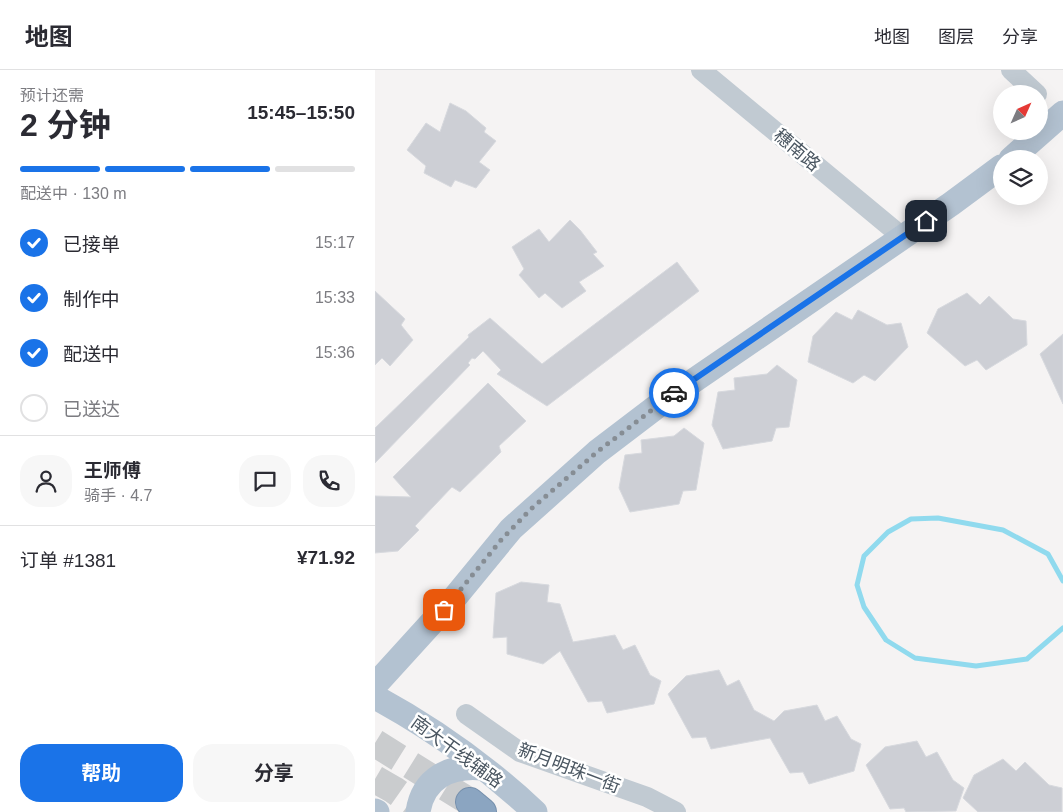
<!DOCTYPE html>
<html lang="zh">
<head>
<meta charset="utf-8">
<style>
  :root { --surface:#fff; --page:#f7f7f7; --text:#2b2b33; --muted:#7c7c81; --line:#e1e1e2; --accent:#1a73e8 }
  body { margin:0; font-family:Arial,"Noto Sans SC",sans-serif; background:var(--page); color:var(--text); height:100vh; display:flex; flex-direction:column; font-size:19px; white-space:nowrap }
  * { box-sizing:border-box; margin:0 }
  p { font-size:16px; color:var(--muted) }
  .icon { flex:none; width:28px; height:28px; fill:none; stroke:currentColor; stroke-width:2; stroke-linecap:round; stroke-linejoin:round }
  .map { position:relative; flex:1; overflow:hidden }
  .details { display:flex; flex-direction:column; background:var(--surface); width:375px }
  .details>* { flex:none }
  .needle { width:32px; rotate:45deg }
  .tools { position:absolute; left:618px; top:15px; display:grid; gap:10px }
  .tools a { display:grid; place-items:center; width:55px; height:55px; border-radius:50%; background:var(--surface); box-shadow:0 5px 20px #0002; font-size:25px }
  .pin { position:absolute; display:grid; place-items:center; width:42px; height:42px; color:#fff; margin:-21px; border-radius:10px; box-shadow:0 2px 8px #0006 }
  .courier { position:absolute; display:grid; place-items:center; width:50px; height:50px; margin:-25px; border:4px solid #1a73e8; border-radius:50%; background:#fff; color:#222; box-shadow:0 1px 6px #0007 }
  .summary em { font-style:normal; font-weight:700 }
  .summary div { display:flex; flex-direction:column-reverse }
  .summary { display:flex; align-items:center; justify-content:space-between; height:85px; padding:0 20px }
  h1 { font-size:32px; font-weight:700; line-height:38px }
  .bar { display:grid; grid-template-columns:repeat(4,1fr); gap:8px 5px; align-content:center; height:60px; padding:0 20px }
  .bar i { height:6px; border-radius:4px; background:var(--line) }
  .bar .on { background:var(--accent) }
  .bar p { grid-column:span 4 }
  .line { display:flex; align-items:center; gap:12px; padding:0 20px; border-top:1px solid var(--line) }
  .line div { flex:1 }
  .round { display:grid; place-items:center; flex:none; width:52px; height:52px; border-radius:20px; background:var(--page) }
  ol { padding:0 20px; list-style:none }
  li { display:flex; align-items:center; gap:15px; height:55px }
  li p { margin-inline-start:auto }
  li .icon { padding:5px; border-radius:50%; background:var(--accent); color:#fff; stroke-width:4 }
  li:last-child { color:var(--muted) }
  li i { width:28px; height:28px; border:2px solid var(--line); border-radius:50% }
  .button { display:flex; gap:10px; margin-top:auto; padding:10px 20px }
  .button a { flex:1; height:58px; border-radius:20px; background:var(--accent); color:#fff; font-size:20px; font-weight:700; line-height:58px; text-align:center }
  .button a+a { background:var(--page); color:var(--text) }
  header { display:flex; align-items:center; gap:30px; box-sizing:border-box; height:70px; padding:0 25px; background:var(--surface); border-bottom:1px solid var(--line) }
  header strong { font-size:24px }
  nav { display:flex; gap:28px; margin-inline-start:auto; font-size:18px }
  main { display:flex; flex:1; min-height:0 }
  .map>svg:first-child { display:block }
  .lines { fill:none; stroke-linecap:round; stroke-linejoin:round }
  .stream { stroke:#90daee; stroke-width:5 }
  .building { fill:#cdcfd5; stroke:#d7d9de }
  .highway-tunnel { stroke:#caccce; stroke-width:28; stroke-dasharray:28 14; stroke-linecap:butt }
  .highway-casing { stroke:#7690ad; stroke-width:30 }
  .minor { stroke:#c1cad2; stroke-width:20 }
  .major { stroke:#b3c2d1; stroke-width:25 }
  .highway { stroke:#8ba5c1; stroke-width:28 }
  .done { stroke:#868d94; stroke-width:5; stroke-dasharray:0 9 }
  .route { stroke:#1a73e8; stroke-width:6 }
  .labels { text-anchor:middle; stroke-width:5; stroke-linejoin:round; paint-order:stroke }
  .street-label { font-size:18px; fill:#4a5661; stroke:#fff }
</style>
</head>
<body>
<header>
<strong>地图</strong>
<nav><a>地图</a><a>图层</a><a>分享</a></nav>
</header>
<main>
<section class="details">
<div class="summary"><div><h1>2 分钟</h1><p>预计还需</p></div><em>15:45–15:50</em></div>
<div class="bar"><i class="on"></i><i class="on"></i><i class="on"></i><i></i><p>配送中 · 130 m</p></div>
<ol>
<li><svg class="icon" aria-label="check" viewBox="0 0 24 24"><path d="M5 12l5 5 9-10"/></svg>已接单<p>15:17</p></li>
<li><svg class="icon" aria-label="check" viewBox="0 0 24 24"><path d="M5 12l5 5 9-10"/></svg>制作中<p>15:33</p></li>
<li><svg class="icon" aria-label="check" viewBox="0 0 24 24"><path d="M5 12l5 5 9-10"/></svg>配送中<p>15:36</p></li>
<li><i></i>已送达</li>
</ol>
<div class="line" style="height:90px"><a class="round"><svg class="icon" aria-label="person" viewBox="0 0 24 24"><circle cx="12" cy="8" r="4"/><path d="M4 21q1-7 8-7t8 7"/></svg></a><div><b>王师傅</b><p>骑手 · 4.7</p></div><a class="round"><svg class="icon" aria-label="chat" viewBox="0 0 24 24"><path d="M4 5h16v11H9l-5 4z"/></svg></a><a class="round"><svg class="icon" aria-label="phone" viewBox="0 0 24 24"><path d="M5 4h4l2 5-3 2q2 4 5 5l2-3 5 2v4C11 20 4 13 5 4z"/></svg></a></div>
<div class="line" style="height:65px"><div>订单 #1381</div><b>¥71.92</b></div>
<div class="button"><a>帮助</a><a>分享</a></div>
</section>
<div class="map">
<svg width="688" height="742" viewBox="0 0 688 742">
  <rect width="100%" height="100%" fill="#f5f3f3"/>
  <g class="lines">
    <path class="stream" d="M688 511 673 484 628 460 563 448 536 449 513 462 489 486 482 515 489 537 511 570 540 588 601 596 652 589 688 558"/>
  </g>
  <path class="building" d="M75 33 91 41 111 58 109 62 121 71 104 92 115 100 101 118 80 110 76 117 49 103 51 96 32 80 51 53 65 62Z
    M195 150 205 160 222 182 218 184 229 196 204 212 211 221 187 238 170 223 164 228 144 205 149 199 137 177 164 159 174 172Z
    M302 192 324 221 172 336 122 304 126 300 108 281 100 289 97 288 93 293 95 295 0 393V358L94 267 93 265 115 248 167 294Z
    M0 221 30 249 26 255 38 270 15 296 7 288 0 295Z
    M592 223 605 235 614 226 638 249 651 251 652 275 611 300 602 290 590 296 552 263 563 239Z
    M483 240 512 255 526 253 533 277 500 311 489 305 478 313 433 292 438 266 461 242 477 250Z
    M688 264V334L665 284Z
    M402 295 422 310 414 357 401 358 397 371 348 379 337 355 343 322 360 320 359 308 392 304Z
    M113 313 151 351 124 376 126 382 85 422 77 417 40 456 44 460 23 481 0 483V426L36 427 18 407Z
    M309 358 329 373 321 420 308 421 304 434 255 442 244 418 250 385 267 383 266 370 299 366Z
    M146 512 174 515 172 532 185 534 198 572 240 565 248 580 260 575 275 605 286 611 279 634 232 643 227 631 213 632 185 581 168 594 132 584V567L118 568 121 523Z
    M344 600 352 616 364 610 379 640 399 651 409 641 442 635 450 651 462 646 476 669 486 674 479 701 434 714 428 702 415 703 395 668 336 679 331 667 317 668 293 624 311 606Z
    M542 671 551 687 562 682 578 710 589 718 581 741 531 742 529 738 515 739 491 695 510 677Z
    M628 689 641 701 650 692 674 715 687 718V742H603L588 728 599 705Z"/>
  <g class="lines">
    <path class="highway-tunnel" d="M0 673 95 732
      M0 709 19 720 50 742"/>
    <defs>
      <path id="highway" d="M95 732 107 742"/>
    </defs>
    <use href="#highway" class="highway-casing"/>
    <path class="minor" d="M326 0 519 160
      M636 0 662 24
      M91 644 145 682 272 727 301 742"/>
    <path class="major" d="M636 89 688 43
      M0 615 81 526 136 459 222 382 289 331 576 134 626 97
      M0 627C57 658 112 697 160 742
      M0 741 2 742
      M43 742C48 708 75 695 107 698"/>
    <use href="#highway" class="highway"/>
  </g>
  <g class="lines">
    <path class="done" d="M69 540 126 470 156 439 222 382 299 323"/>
    <path class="route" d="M299 323 551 151"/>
  </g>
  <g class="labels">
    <g class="street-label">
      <text transform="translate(422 80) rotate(40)" y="6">穗南路</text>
      <text transform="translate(82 682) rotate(36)" y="6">南大干线辅路</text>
      <text transform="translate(194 698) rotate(21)" y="6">新月明珠一街</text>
    </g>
  </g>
</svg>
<div class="tools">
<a><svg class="needle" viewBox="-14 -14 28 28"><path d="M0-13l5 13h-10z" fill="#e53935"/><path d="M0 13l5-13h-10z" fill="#7c7c81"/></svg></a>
<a><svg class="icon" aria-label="layers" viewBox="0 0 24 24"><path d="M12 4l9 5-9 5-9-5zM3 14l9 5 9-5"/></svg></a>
</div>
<div class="pin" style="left:69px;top:540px;background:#ea580c"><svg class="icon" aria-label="bag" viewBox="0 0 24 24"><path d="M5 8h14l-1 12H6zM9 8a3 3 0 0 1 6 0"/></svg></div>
<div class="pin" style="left:551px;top:151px;background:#1f2937"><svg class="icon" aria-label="home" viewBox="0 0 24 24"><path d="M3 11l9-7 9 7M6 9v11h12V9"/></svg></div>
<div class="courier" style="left:299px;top:323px"><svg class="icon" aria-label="car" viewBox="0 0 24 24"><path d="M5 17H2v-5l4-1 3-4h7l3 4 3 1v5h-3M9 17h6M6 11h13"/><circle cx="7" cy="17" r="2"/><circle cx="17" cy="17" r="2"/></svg></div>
</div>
</main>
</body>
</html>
